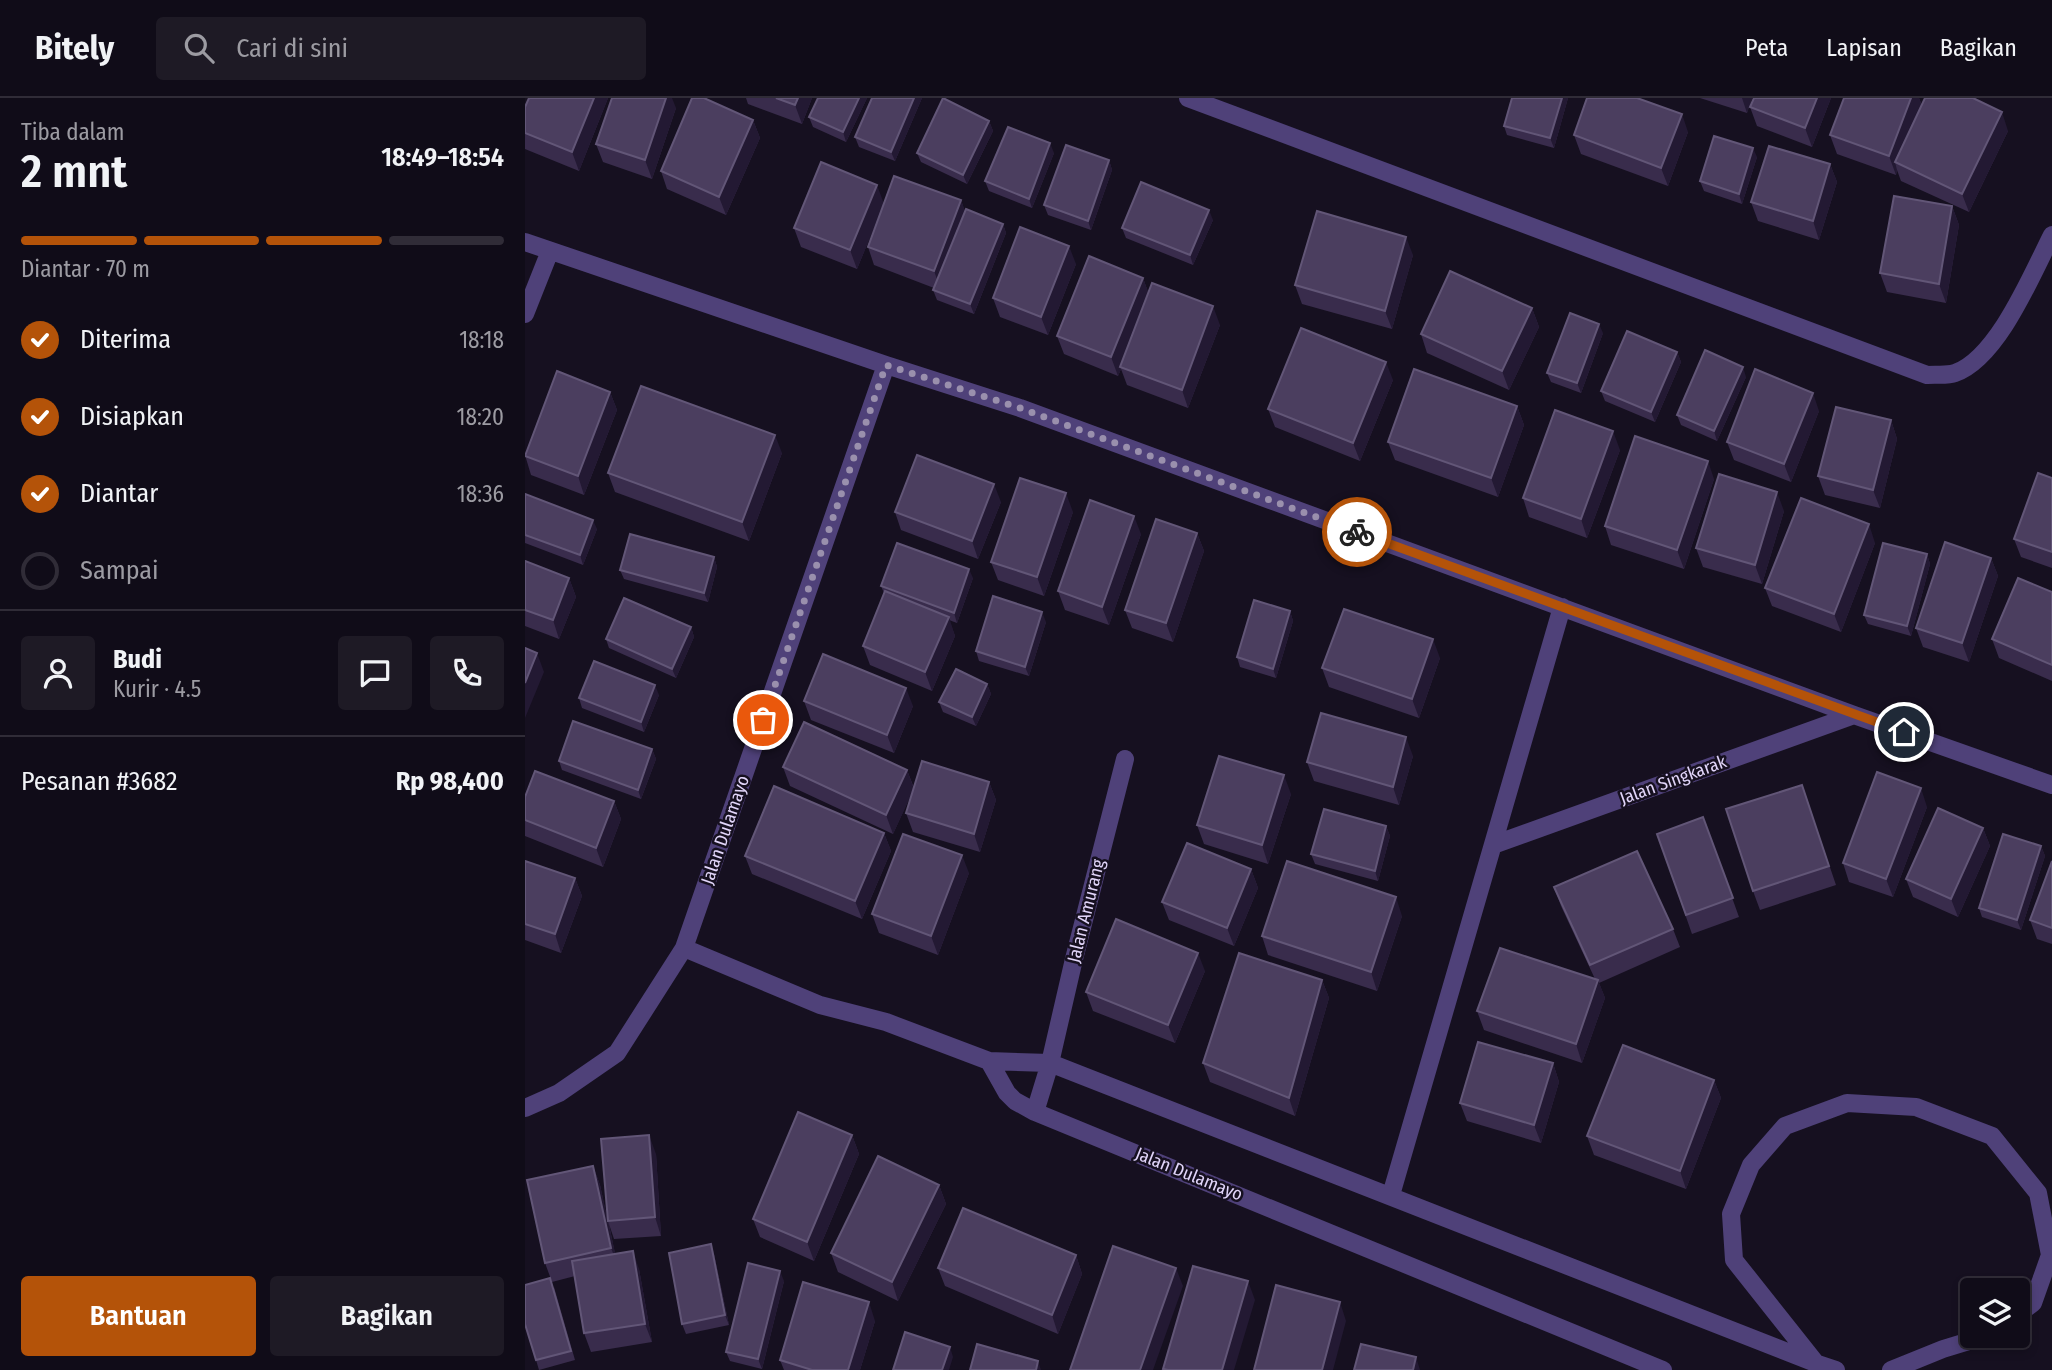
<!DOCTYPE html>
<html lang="id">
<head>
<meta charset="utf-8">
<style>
  :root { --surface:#100c18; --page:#1e1a25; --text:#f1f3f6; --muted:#9c9ba2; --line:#302c37; --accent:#b45309 }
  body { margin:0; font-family:"Fira Sans Condensed",sans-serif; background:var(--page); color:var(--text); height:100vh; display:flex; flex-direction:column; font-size:26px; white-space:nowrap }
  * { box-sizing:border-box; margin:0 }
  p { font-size:23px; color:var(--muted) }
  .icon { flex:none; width:38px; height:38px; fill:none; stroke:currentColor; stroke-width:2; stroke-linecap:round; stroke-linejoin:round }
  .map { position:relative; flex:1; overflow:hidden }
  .drawer { display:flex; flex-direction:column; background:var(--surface); width:525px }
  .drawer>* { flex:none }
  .fabs { position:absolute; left:1435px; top:1180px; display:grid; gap:14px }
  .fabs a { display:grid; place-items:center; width:70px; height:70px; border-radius:7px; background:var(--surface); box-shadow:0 4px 10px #0003,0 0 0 2px var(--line); font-size:35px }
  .pin { position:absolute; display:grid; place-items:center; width:60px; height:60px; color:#fff; margin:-30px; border:4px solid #fff; border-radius:50%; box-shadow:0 2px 7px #0007 }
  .courier { position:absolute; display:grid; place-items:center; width:70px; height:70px; margin:-35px; border:5px solid #b45309; border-radius:50%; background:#fff; color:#222; box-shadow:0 2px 9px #0007 }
  .overview em { font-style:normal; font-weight:600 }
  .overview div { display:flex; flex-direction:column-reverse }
  .overview { display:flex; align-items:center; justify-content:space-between; height:119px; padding:0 21px }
  h1 { font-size:46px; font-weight:600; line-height:52px }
  .bar { display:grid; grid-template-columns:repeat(4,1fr); gap:10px 7px; align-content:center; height:84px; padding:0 21px }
  .bar i { height:9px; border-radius:5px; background:var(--line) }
  .bar .active { background:var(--accent) }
  .bar p { grid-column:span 4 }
  .line { display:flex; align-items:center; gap:18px; padding:0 21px; border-top:2px solid var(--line) }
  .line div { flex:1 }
  .round { display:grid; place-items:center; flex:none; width:74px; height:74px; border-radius:7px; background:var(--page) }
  ol { padding:0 21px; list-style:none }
  li { display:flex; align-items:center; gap:21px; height:77px }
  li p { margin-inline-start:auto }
  li .icon { padding:7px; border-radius:50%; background:var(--accent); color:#fff; stroke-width:4 }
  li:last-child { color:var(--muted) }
  li i { width:38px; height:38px; border:4px solid var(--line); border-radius:50% }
  .button { display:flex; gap:14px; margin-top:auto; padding:14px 21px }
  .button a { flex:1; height:80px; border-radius:7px; background:var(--accent); color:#fff; font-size:28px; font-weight:600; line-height:80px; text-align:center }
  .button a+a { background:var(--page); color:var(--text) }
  header { display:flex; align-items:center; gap:42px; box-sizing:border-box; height:98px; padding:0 35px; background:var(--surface); border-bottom:2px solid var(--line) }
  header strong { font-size:33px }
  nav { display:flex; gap:38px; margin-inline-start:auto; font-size:24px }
  .search { width:490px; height:63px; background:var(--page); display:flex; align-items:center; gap:18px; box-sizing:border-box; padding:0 24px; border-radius:7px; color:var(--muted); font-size:26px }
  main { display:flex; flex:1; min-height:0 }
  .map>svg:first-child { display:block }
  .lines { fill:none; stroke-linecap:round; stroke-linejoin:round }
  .minor { stroke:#4f4179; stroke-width:18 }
  .wall { fill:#392c4c }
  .shaded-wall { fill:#231933 }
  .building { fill:#4b3e5f; stroke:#625677; stroke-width:2 }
  .done { stroke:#9a90ad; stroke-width:7; stroke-dasharray:0 12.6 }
  .route { stroke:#b45309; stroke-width:9 }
  .labels { text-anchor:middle; stroke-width:5; stroke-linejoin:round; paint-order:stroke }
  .street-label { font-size:18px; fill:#e1d5f9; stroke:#161020 }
</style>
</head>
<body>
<header>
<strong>Bitely</strong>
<div class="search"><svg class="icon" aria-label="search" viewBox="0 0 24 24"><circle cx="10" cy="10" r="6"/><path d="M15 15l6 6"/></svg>Cari di sini</div>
<nav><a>Peta</a><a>Lapisan</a><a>Bagikan</a></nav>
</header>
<main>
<section class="drawer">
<div class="overview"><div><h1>2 mnt</h1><p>Tiba dalam</p></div><em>18:49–18:54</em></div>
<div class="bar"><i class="active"></i><i class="active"></i><i class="active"></i><i></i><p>Diantar · 70 m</p></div>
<ol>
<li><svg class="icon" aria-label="check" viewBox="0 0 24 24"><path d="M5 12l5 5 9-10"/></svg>Diterima<p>18:18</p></li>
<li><svg class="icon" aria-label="check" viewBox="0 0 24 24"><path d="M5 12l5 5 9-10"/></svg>Disiapkan<p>18:20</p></li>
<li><svg class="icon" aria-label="check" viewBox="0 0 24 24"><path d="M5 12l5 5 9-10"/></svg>Diantar<p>18:36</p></li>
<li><i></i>Sampai</li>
</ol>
<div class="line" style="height:126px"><a class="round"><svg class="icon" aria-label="person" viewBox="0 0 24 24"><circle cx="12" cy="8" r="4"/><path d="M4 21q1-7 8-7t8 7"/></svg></a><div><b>Budi</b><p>Kurir · 4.5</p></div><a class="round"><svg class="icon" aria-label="chat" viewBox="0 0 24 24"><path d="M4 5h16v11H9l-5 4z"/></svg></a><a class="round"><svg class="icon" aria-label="phone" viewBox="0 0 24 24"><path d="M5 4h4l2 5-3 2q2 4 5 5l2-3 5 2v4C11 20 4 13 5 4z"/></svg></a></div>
<div class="line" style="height:91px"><div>Pesanan #3682</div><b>Rp 98,400</b></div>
<div class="button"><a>Bantuan</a><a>Bagikan</a></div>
</section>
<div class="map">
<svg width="1527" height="1272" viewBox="0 0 1527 1272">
  <rect width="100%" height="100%" fill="#161020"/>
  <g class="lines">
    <path class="minor" d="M663 0 1402 277C1411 276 1422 278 1430 275 1473 260 1507 176 1527 137
      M0 144 361 267 495 310 1329 617 1527 687
      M0 216 25 153
      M361 267 159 850 295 907 361 924 464 963 525 965 1293 1266 1311 1272
      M968 747 1329 617
      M464 963 482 995 490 1003 510 1014 1138 1272
      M0 1010 34 995 92 955 159 850
      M510 1014 525 965 549 861 600 661
      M866 1097 1037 509
      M1290 1264 1209 1162 1206 1116 1226 1067 1260 1028 1322 1005 1391 1009 1467 1038 1513 1095 1525 1157 1508 1205 1493 1216
      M1366 1272 1418 1251 1464 1237"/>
  </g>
  <path class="wall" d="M83 0 54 73 0 51V9Z
    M221 0H287L277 26 223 6Z
    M342 0 321 44 288 29 284 19Z
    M347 0H397L370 63 334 49 330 39Z
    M1043 0 1029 50 982 37 979 28Z
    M1175 0H1227L1222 15Z
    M1306 0 1287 49 1232 28 1225 9Z
    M1319 0H1394L1397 8 1483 33 1444 114 1376 83 1372 72 1371 77 1312 56 1305 37Z
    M151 10 127 81 78 64 71 46Z
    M228 22 235 40 201 117 142 91 136 73Z
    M464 23 468 33 442 86 396 64 392 55Z
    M1163 34 1143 88 1056 56 1049 37Z
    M529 55 507 110 464 93 460 83Z
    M1232 59 1217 106 1179 93 1175 83Z
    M584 62 587 72 566 132 523 117 519 107Z
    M1305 66 1312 84 1294 142 1233 123 1226 104Z
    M436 102 440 114 478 126 481 135 449 216 412 202 408 192 409 190 349 167 343 149 354 117 332 171 276 149 269 130 359 105Z
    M1427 108 1434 127 1421 205 1362 194 1355 175Z
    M688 122 668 167 601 140 597 130Z
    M888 157 867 231 777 206 770 187Z
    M551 166 523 237 475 219 468 200Z
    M618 180 623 194 695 227 663 310 602 287 596 271 593 278 539 256 532 238Z
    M1007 210 1014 229 984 292 902 255 896 236Z
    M1078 235 1056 295 1026 284 1022 275Z
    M1152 254 1156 264 1130 324 1080 303 1076 293Z
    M1221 279 1192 343 1156 327 1152 317Z
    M868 282 835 363 750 329 743 311Z
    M85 294 92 312 59 397 6 377 0 357Z
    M992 308 999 327 973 399 870 362 863 344Z
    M1294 313 1266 384 1209 362 1202 344Z
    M1366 322 1372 341 1355 410 1300 397 1293 378Z
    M1095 352 1062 440 1004 419 998 400Z
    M257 355 224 443 90 394 83 375Z
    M1527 380V470L1496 459 1489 441Z
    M1189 381 1159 471 1086 447 1080 428Z
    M0 396 72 431 58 467 0 445Z
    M476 404 453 461 376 432 370 414Z
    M1259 413 1237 486 1178 469 1171 450Z
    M548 414 519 498 473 482 466 464Z
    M672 435 679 453 648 544 607 530 600 512Z
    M616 436 584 527 540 512 533 493Z
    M1350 445 1316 534 1247 508 1240 490Z
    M1402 456 1405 466 1386 538 1343 526 1339 517Z
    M189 459 192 469 183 504 99 481 95 472Z
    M1466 460 1473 478 1444 564 1398 549 1391 530Z
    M0 463 44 480 51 499 34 541 0 528Z
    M448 480 432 525 424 522 430 538 407 593 345 567 338 548 359 495 356 488Z
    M1527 494V583L1474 560 1467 541Z
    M765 513 768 523 751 580 715 569 712 559Z
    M521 524 504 578 454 563 451 553Z
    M166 529 169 539 151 580 84 550 81 541Z
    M915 560 894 620 804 589 797 570Z
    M462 586 466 596 451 628 418 614 414 604Z
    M134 597 119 634 57 610 54 600Z
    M279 603 388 608 369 655 286 622Z
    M127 651 131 661 116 701 37 672 34 663Z
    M888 658 874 707 789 683 782 664Z
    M258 669 382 672 389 690 464 684 471 702 455 754 388 734 381 715 387 694 368 736 265 688Z
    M1277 687 1311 787 1235 812 1228 793Z
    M766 696 743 766 679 746 672 727Z
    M0 699 89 703 96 721 78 769 0 738Z
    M1402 709 1368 799 1324 784 1318 765Z
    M1178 719 1214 819 1167 836 1132 736Z
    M861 728 865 738 853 783 790 766 786 756Z
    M1458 730 1465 748 1433 819 1388 799 1381 781Z
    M359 735 366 753 337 821 227 776 220 758Z
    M1516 748 1520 758 1496 832 1457 819 1454 810Z
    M0 763 50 780 57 798 36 855 0 842Z
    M1527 763V846L1512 841 1505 822Z
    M726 771 733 790 709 848 644 822 637 804Z
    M444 775 413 857 354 835 347 816Z
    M1029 789 1148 831 1155 849 1074 885 1080 900 1057 965 959 932 952 913 1070 881 1036 808Z
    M877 818 852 893 743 857 737 838Z
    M680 873 650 945 568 913 561 894Z
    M797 882 804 900 770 1018 685 984 678 965Z
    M1028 965 1034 984 1016 1045 942 1023 935 1005Z
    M1189 982 1196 1000 1161 1091 1069 1057 1062 1038Z
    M327 1037 334 1056 289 1163 235 1139 228 1121Z
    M131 1056 136 1138 89 1141 84 1126 90 1156 114 1171 127 1244 66 1254 59 1235 50 1178 27 1184 20 1165 68 1068 75 1087 82 1120Z
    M414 1087 421 1106 373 1203 313 1174 306 1155Z
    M189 1156 204 1227 161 1236 157 1226Z
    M551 1157 557 1176 533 1236 420 1188 413 1170Z
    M259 1183 237 1271 205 1263 201 1254Z
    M29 1189 50 1262 14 1272 11 1262Z
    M350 1223 335 1272H259L255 1262Z"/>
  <path class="shaded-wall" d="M69 0H83L54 73 47 54Z
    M141 0H147L151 10 127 81 120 62Z
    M273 0H287L277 26 270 7Z
    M334 0H342L321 44 318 34Z
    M389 0H397L370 63 366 54Z
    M1037 0H1043L1029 50 1025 40Z
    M1217 0H1227L1222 15Z
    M1292 0H1306L1287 49 1280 30Z
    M1386 0H1394L1397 8 1370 64 1372 72 1371 77 1364 58Z
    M1477 14 1483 33 1444 114 1437 96Z
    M1157 16 1163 34 1143 88 1136 70Z
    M228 22 235 40 201 117 194 99Z
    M464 23 468 33 442 86 438 77Z
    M525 45 529 55 507 110 504 101Z
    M1228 50 1232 59 1217 106 1214 96Z
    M584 62 587 72 566 132 563 123Z
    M1305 66 1312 84 1294 142 1288 123Z
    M352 87 359 106 332 171 325 152Z
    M436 102 443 121 416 192 409 173Z
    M1427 108 1434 127 1421 205 1414 186Z
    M684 112 688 122 668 167 665 157Z
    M478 126 481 135 449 216 445 206Z
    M881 139 888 157 867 231 860 213Z
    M544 148 551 166 523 237 516 219Z
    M618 180 625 199 595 269 596 271 593 278 586 259Z
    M688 208 695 227 663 310 657 292Z
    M1007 210 1014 229 984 292 977 273Z
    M1074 226 1078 235 1056 295 1052 285Z
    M1152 254 1156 264 1130 324 1126 314Z
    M861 264 868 282 835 363 828 345Z
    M1218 269 1221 279 1192 343 1189 333Z
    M85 294 92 312 59 397 53 378Z
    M1288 295 1294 313 1266 384 1259 366Z
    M992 308 999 327 973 399 966 380Z
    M1366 322 1372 341 1355 410 1348 392Z
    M1088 333 1095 352 1062 440 1056 421Z
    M250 337 257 355 224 443 217 424Z
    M1183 363 1189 381 1159 471 1152 452Z
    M469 386 476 404 453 461 447 443Z
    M1252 394 1259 413 1237 486 1230 467Z
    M541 395 548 414 519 498 512 479Z
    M609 418 616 436 584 527 577 509Z
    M68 422 72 431 58 467 55 457Z
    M1344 426 1350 445 1316 534 1309 516Z
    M672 435 679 453 648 544 641 525Z
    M1402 456 1405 466 1386 538 1382 528Z
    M189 459 192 469 183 504 179 495Z
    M1466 460 1473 478 1444 564 1437 545Z
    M444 471 448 480 432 525 429 515Z
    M44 480 51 499 34 541 28 522Z
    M765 513 768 523 751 580 748 571Z
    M517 514 521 524 504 578 500 569Z
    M424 519 430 538 407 593 400 574Z
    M166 529 169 539 151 580 147 571Z
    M908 541 915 560 894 620 887 601Z
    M12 555 19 574 0 620V585Z
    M462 586 466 596 451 628 447 619Z
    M130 587 134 597 119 634 116 624Z
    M381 590 388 608 369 655 362 637Z
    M881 639 888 658 874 707 868 689Z
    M127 651 131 661 116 701 113 692Z
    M382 672 389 691 368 736 361 717Z
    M759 677 766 696 743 766 737 747Z
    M464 684 471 702 455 754 449 736Z
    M1396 690 1402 709 1368 799 1361 781Z
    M89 703 96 721 78 769 71 750Z
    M861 728 865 738 853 783 850 773Z
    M1458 730 1465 748 1433 819 1426 801Z
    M359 735 366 753 337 821 330 803Z
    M1516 748 1520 758 1496 832 1492 822Z
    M437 757 444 775 413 857 406 838Z
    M726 771 733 790 709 848 702 830Z
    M50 780 57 798 36 855 30 836Z
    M871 799 877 818 852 893 846 874Z
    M673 855 680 873 650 945 643 927Z
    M797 882 804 900 770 1018 764 1000Z
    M1073 882 1080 900 1057 965 1051 946Z
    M1028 965 1034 984 1016 1045 1009 1027Z
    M1189 982 1196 1000 1161 1091 1155 1073Z
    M124 1037 131 1056 136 1138 130 1119Z
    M327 1037 334 1056 289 1163 282 1144Z
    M68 1068 75 1087 93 1168 86 1150Z
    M414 1087 421 1106 373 1203 367 1184Z
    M186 1146 189 1156 204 1227 200 1217Z
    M108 1153 114 1171 127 1244 120 1226Z
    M551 1157 557 1176 533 1236 527 1217Z
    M651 1170 658 1188 628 1272H615Z
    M255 1173 259 1183 237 1271 233 1261Z
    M723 1183 730 1202 709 1272H697Z
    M344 1204 350 1223 335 1272H323Z
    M815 1204 821 1223 808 1272H797Z
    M425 1249 428 1259 424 1272H417Z
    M891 1259 895 1272H888Z
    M513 1263 516 1272H511Z"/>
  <path class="building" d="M4 0H69L47 54 0 35V9Z
    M87 0H141L120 62 71 46Z
    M167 0H179L228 22 194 99 136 73Z
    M251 0H273L270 7Z
    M293 0H334L318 34 284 19Z
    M347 0H389L366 54 330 39Z
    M418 0 464 23 438 77 392 55Z
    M987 0H1037L1025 40 979 28Z
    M1062 0H1112L1157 16 1136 70 1049 37Z
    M1229 0H1292L1280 30 1225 9Z
    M1319 0H1386L1364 58 1305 37Z
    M1400 0H1448L1477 14 1437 96 1370 64Z
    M483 29 525 45 504 101 460 83Z
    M1189 38 1228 50 1214 96 1175 83Z
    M541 47 584 62 563 123 519 107Z
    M1244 48 1305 66 1288 123 1226 104Z
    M296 64 352 87 325 152 269 130Z
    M369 78 436 102 409 173 343 149Z
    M616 84 684 112 665 157 597 130Z
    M1369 98 1427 108 1414 186 1355 175Z
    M441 111 478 126 445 206 408 192Z
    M792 113 881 139 860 213 770 187Z
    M495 129 544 148 516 219 468 200Z
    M564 158 618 180 586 259 532 238Z
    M925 173 1007 210 977 273 896 236Z
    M627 185 688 208 657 292 595 269Z
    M1045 215 1074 226 1052 285 1022 275Z
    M776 230 861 264 828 345 743 311Z
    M1102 233 1152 254 1126 314 1076 293Z
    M1180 252 1218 269 1189 333 1152 317Z
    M889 271 992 308 966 380 863 344Z
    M1230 271 1288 295 1259 366 1202 344Z
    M32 273 85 294 53 378 0 358Z
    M116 288 250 337 217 424 83 375Z
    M1311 309 1366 322 1348 392 1293 378Z
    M1030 312 1088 333 1056 421 998 400Z
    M1110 338 1183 363 1152 452 1080 428Z
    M392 357 469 386 447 443 370 414Z
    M1513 375 1527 380V454L1489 441Z
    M1194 376 1252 394 1230 467 1171 450Z
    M495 380 541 395 512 479 466 464Z
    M0 396 68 422 55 457 0 437Z
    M1276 400 1344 426 1309 516 1240 490Z
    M565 402 609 418 577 509 533 493Z
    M631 421 672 435 641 525 600 512Z
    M105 436 189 459 179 495 95 472Z
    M1420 444 1466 460 1437 545 1391 530Z
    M372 445 444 471 429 515 356 488Z
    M1358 445 1402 456 1382 528 1339 517Z
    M0 463 44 480 28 522 0 512Z
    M1493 480 1527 494V567L1467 541Z
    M360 493 424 519 400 574 338 548Z
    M468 498 517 514 500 569 451 553Z
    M99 500 166 529 147 571 81 541Z
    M729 502 765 513 748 571 712 559Z
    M819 511 908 541 887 601 797 570Z
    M0 550 12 555 0 585Z
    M298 556 381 590 362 637 279 603Z
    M69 563 130 587 116 624 54 600Z
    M431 571 462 586 447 619 414 604Z
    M796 615 881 639 868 689 782 664Z
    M48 623 127 651 113 692 34 663Z
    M279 624 382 672 361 717 258 669Z
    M694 658 759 677 737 747 672 727Z
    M397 663 464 684 449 736 381 715Z
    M10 673 89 703 71 750 0 722V699Z
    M1352 674 1396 690 1361 781 1318 765Z
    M1277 687 1304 768 1228 793 1201 711Z
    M249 688 359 735 330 803 220 758Z
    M1413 710 1458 730 1426 801 1381 781Z
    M799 711 861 728 850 773 786 756Z
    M1178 719 1208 800 1161 817 1132 736Z
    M378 736 437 757 406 838 347 816Z
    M1478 736 1516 748 1492 822 1454 810Z
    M662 745 726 771 702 830 637 804Z
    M1112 753 1148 831 1065 867 1029 789Z
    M0 763 50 780 30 836 0 826Z
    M762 763 871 799 846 874 737 838Z
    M1527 763V830L1505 822Z
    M591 821 673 855 643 927 561 894Z
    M975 850 1073 882 1051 946 952 913Z
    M714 855 797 882 764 1000 678 965Z
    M953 944 1028 965 1009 1027 935 1005Z
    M1098 947 1189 982 1155 1073 1062 1038Z
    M273 1014 327 1037 282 1144 228 1121Z
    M124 1037 130 1119 83 1123 76 1041Z
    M353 1058 414 1087 367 1184 306 1155Z
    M68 1068 86 1150 20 1165 2 1082Z
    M438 1110 551 1157 527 1217 413 1170Z
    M186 1146 200 1217 157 1226 144 1155Z
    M588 1148 651 1170 615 1272H545Z
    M108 1153 120 1226 59 1235 47 1163Z
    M223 1165 255 1173 233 1261 201 1254Z
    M668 1168 723 1183 697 1272H643L638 1271Z
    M25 1180 46 1253 11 1262 0 1226V1187Z
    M278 1184 344 1204 323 1272H287L255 1262Z
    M751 1187 815 1204 797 1272H729Z
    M380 1234 425 1249 417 1272H368Z
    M452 1246 513 1263 511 1272H445Z
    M836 1246 891 1259 888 1272H829Z"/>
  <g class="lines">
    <path class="done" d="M238 622 361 267 495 310 832 434"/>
    <path class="route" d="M832 434 1379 634"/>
  </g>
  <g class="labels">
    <g class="street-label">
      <text transform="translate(1148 682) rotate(-20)" y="6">Jalan Singkarak</text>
      <text transform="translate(200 732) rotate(-71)" y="6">Jalan Dulamayo</text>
      <text transform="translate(561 813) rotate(-76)" y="6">Jalan Amurang</text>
      <text transform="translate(664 1076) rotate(22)" y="6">Jalan Dulamayo</text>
    </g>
  </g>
</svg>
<div class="fabs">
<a><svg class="icon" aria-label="layers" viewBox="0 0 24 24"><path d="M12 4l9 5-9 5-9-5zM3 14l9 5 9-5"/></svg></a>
</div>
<div class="pin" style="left:238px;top:622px;background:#ea580c"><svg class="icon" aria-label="bag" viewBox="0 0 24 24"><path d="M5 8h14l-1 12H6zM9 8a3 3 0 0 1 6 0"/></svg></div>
<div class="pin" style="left:1379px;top:634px;background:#1f2937"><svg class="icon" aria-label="home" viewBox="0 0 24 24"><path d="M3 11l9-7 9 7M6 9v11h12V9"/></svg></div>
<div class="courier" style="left:832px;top:434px"><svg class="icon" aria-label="bike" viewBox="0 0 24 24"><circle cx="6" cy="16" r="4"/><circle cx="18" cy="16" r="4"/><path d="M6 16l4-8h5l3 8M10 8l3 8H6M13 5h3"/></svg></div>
</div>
</main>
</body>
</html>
